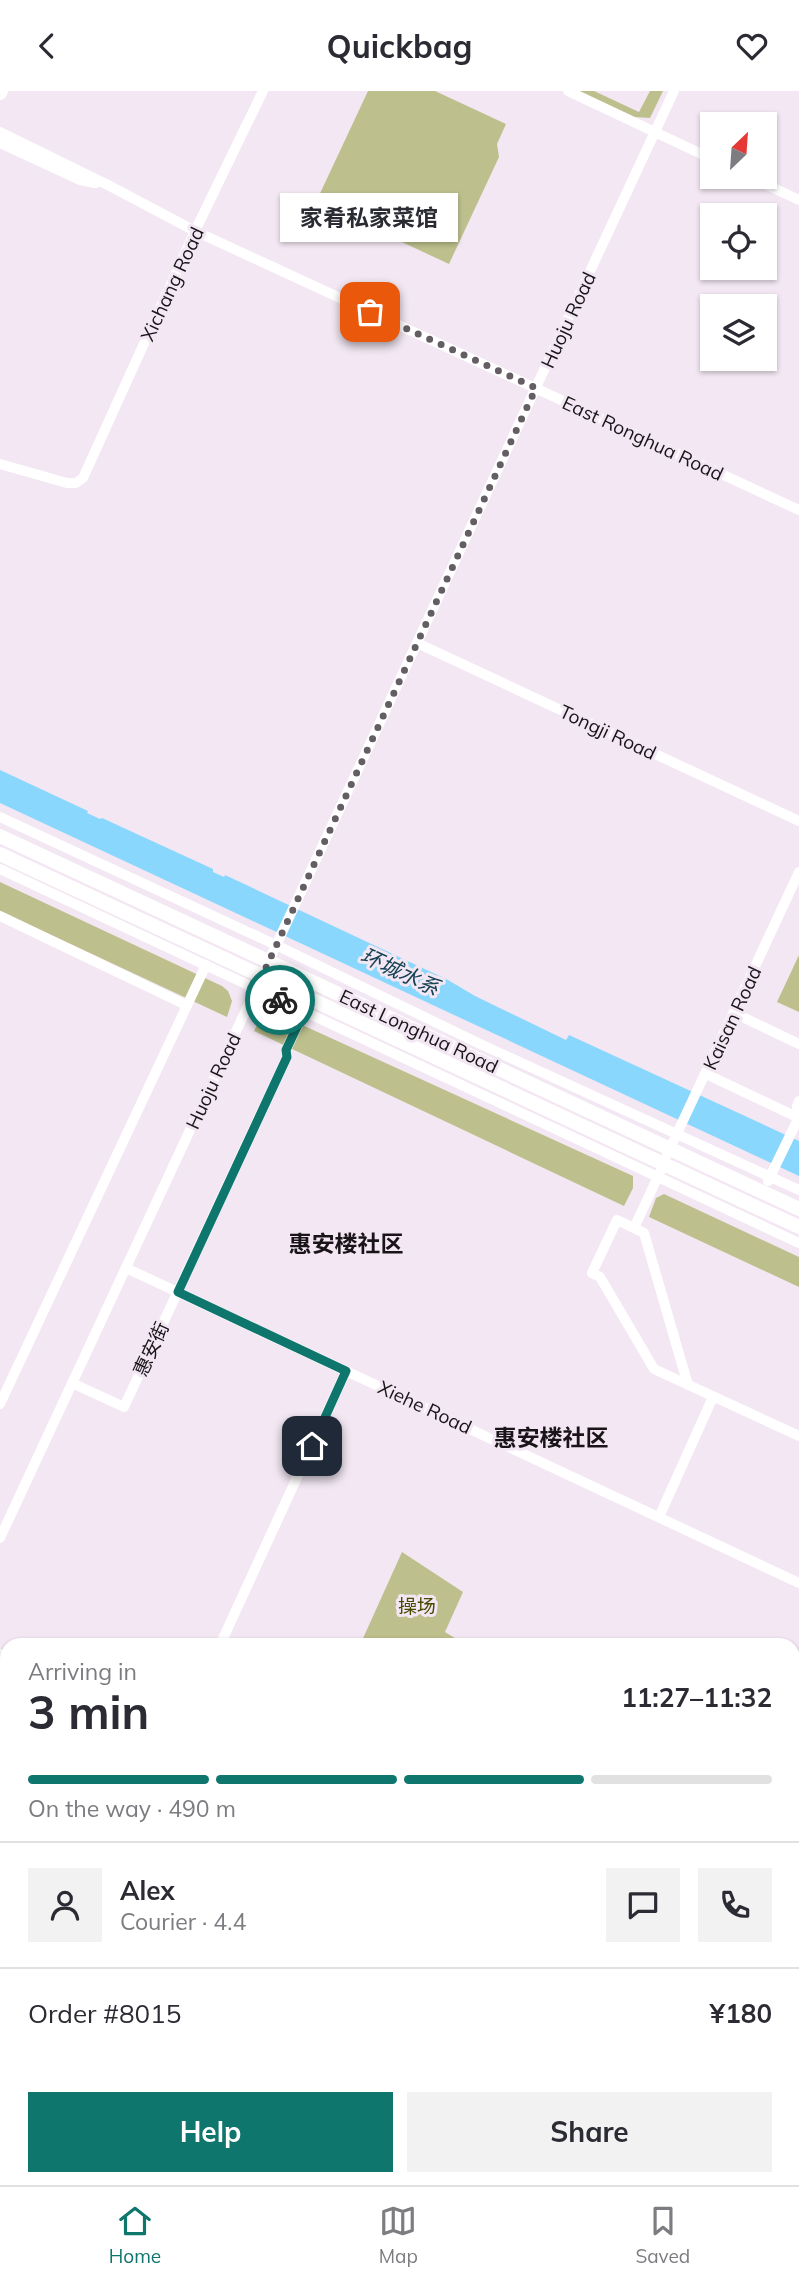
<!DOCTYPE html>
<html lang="en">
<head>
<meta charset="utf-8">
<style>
  :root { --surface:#fff; --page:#f2f2f3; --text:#2b2b33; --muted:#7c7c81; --line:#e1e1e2; --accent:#0f766e }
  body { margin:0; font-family:Mulish,"Noto Sans SC",sans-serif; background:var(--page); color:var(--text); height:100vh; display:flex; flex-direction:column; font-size:26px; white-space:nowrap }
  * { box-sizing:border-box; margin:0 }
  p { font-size:23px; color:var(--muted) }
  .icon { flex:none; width:38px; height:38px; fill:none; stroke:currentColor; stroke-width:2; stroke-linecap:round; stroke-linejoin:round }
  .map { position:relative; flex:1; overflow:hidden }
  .side { position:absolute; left:0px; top:1547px; width:800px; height:548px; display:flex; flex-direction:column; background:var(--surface); border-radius:21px 21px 0 0; box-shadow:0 2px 5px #0004 }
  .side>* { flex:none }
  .needle { width:46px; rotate:25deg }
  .tools { position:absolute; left:700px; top:21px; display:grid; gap:14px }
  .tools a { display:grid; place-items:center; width:77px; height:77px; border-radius:0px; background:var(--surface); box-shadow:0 2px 5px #0004; font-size:35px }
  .pin { position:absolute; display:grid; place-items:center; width:60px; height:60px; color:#fff; margin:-30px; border-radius:14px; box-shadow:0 4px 10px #0006 }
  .courier { position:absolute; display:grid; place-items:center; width:70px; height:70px; margin:-35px; border:5px solid #0f766e; border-radius:50%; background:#fff; color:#222; box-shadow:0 2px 9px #0007 }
  .bubble { position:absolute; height:49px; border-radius:0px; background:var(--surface); box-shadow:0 2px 5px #0004; font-size:23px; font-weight:700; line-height:49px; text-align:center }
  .summary em { font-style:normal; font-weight:700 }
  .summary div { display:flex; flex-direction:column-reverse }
  .summary { display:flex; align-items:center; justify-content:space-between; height:119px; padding:0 28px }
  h1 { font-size:46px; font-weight:700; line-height:52px }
  .bar { display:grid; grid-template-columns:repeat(4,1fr); gap:10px 7px; align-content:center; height:84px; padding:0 28px }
  .bar i { height:9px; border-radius:5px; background:var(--line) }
  .bar .active { background:var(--accent) }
  .bar p { grid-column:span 4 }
  .line { display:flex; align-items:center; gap:18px; padding:0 28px; border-top:2px solid var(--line) }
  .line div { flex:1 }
  .round { display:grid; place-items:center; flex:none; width:74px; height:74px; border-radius:0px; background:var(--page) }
  .primary-button { display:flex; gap:14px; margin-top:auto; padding:14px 28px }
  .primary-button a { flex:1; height:80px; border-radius:0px; background:var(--accent); color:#fff; font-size:28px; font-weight:700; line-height:80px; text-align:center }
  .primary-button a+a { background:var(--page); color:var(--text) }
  header { display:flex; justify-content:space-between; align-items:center; height:91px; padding:0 28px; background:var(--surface); font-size:32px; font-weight:700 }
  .tab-bar { display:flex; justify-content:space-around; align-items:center; height:98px; border-top:2px solid var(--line); background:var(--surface); font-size:19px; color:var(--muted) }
  .tab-bar a { display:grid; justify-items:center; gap:4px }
  .tab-bar .active { color:var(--accent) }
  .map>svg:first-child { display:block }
  .green { fill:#bdc08c }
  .water { fill:#8ad7fd }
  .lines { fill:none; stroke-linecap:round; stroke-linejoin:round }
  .minor { stroke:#fff; stroke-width:10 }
  .major { stroke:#fff; stroke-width:14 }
  .done { stroke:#645e64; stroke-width:7; stroke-dasharray:0 12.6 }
  .route { stroke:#0f766e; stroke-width:9 }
  .labels { text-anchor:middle; stroke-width:6; stroke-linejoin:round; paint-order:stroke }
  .street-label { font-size:19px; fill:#181418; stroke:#f2e7f2 }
  .park-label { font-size:19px; fill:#494a00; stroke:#f2e7f2 }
  .water-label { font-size:21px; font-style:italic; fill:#164256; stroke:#f2e7f2 }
  .quarter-label { font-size:23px; font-weight:bold; fill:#181418; stroke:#f2e7f2 }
</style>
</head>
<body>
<header><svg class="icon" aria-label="back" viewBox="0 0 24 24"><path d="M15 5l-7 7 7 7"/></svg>Quickbag<svg class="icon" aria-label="heart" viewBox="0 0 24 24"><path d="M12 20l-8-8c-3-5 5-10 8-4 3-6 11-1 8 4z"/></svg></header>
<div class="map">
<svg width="799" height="2094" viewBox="0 0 799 2094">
  <rect width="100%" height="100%" fill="#f2e7f2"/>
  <path class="green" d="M368 0H435L506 33 497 53 499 66 449 173 316 111Z
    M578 0H594L639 21 650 0H663L650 27 634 26Z
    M0 791 222 895 228 900 232 910 227 926 0 820Z
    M799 864V921L777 911Z
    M276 922 633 1085V1097L624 1115 254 940C259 929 264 925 276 922Z
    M664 1103 799 1166V1196L649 1126 656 1107Z
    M402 1461 463 1501 445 1541 466 1554H360Z
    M28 2088H300L296 2094H255L248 2090 246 2094H24Z
    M329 2088H517L512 2094H339Z"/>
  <path class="water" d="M0 679 88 720 87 722 100 728 102 727 213 778V781L224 786 225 784 448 889 475 905 566 949 569 944 799 1050V1085L0 712Z"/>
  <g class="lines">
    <path class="minor" d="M568 0 712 68
      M0 41 108 94 195 140 799 419
      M0 52 80 89 95 92
      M750 86 799 109
      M0 373 67 392H76L83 387 195 140 263 0
      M417 552 799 730
      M0 726 276 854 478 952 799 1099
      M0 778 799 1152
      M0 825 186 914
      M734 922 799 953
      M706 983 799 1027
      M798 1027 797 1015 799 1010
      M667 1064 799 781
      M661 1079 634 1137 617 1129 592 1182 600 1186 654 1278 799 1345
      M768 1090 799 1026
      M634 1137 644 1142 688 1294
      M126 1177 799 1492
      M72 1292 124 1316 287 966 286 959 304 921
      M0 1313 206 874
      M659 1426 713 1306
      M0 1447 674 0
      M220 1554 346 1280
      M0 1563 7 1567
      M793 1587 799 1573
      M0 1639 7 1624
      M0 1741 7 1744
      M793 1860 799 1863
      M0 2066 7 2052"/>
    <path class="major" d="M0 2 1 0
      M0 745 799 1118
      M0 763 799 1136
      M793 1920 799 1913
      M793 2052 799 2056
      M793 2066 799 2070
      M622 2094 628 2088
      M638 2094 644 2088"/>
  </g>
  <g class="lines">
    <path class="done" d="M280 909 256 898 536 297 370 221"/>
    <path class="route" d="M280 909 304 921 286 959 287 966 178 1201 346 1280 312 1355"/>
  </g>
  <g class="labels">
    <g class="street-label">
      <text transform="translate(172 193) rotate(-65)" y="7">Xichang Road</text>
      <text transform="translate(568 229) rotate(-65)" y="7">Huoju Road</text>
      <text transform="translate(643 347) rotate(25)" y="7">East Ronghua Road</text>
      <text transform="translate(608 641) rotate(25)" y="7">Tongji Road</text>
      <text transform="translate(732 927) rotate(-65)" y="7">Kaisan Road</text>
      <text transform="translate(419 940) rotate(25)" y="7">East Longhua Road</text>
      <text transform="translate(213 990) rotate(-65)" y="7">Huoju Road</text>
      <text transform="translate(151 1258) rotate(-65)" y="7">惠安街</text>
      <text transform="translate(425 1316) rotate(25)" y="7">Xiehe Road</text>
    </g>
    <g class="park-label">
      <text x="417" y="1522">操场</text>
    </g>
    <g class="water-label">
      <text transform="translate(400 881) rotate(25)" y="7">环城水系</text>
    </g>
    <g class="quarter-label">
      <text x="346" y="1161">惠安楼社区</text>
      <text x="551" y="1355">惠安楼社区</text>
    </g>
  </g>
</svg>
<div class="tools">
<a><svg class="needle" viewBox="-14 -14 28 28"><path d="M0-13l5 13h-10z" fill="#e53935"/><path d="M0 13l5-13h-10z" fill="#7c7c81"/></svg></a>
<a><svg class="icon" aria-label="locate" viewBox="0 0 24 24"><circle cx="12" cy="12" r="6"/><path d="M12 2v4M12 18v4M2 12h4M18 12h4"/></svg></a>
<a><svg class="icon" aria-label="layers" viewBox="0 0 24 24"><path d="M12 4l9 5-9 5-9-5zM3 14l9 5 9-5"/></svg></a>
</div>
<div class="pin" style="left:370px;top:221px;background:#ea580c"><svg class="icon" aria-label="bag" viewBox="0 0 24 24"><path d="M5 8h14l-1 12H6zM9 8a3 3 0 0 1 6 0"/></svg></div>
<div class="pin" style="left:312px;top:1355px;background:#1f2937"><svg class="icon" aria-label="home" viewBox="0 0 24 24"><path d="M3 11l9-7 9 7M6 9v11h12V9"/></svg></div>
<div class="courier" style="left:280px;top:909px"><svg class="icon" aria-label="bike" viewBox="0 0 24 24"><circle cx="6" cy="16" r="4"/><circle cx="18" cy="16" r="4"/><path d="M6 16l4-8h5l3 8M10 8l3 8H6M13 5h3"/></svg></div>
<div class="bubble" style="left:280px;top:102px;width:178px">家肴私家菜馆</div>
<section class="side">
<div class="summary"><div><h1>3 min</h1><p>Arriving in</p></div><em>11:27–11:32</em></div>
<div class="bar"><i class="active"></i><i class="active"></i><i class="active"></i><i></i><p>On the way · 490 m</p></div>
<div class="line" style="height:126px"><a class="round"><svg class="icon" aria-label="person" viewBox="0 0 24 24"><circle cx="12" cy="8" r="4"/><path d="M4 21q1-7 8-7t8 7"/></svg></a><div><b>Alex</b><p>Courier · 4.4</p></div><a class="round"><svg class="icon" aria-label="chat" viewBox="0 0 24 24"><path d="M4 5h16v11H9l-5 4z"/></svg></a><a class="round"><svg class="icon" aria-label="phone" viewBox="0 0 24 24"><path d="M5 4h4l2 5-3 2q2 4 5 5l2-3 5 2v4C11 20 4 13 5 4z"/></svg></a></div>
<div class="line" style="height:91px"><div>Order #8015</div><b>¥180</b></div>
<div class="primary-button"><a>Help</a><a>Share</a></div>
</section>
</div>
<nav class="tab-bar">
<a class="active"><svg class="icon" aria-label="home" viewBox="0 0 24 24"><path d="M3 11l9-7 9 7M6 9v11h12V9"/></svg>Home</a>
<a><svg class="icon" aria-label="map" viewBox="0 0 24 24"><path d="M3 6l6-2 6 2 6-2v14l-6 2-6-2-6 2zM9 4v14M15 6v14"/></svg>Map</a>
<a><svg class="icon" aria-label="saved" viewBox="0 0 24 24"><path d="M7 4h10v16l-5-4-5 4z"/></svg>Saved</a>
</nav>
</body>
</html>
